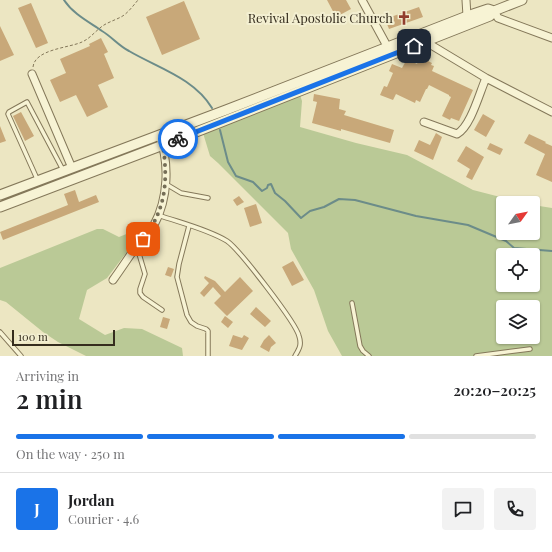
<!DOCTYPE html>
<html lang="en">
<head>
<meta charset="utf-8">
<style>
  :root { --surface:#fff; --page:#f2f2f2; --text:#202124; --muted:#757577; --line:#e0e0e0; --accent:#1a73e8 }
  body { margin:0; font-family:"Playfair Display",serif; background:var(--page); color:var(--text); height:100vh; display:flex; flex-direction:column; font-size:15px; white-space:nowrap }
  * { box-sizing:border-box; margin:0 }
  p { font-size:13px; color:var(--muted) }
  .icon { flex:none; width:22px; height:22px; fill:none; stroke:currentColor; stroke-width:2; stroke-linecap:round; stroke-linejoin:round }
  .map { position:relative; height:356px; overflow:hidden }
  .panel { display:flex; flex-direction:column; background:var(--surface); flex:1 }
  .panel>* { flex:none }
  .needle { width:26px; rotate:57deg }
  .buttons { position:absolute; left:496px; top:196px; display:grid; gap:8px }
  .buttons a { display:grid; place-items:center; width:44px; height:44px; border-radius:4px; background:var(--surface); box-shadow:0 1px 3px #0004; font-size:20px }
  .scale { position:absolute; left:12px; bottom:10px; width:103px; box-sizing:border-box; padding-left:4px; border:2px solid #352d1e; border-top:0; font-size:11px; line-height:14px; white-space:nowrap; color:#352d1e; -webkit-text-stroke:3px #f3efd1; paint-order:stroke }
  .pin { position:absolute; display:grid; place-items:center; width:34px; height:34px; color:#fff; margin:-17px; border-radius:8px; box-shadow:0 2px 6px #0006 }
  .courier { position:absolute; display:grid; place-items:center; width:40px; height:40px; margin:-20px; border:3px solid #1a73e8; border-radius:50%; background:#fff; color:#222; box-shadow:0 1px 5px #0007 }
  .summary em { font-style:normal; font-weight:600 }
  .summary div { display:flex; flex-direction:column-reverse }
  .summary { display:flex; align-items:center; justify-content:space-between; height:68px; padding:0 16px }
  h1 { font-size:26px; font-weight:600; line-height:30px }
  .bar { display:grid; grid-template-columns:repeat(4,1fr); gap:6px 4px; align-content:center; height:48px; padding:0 16px }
  .bar i { height:5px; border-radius:3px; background:var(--line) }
  .bar .selected { background:var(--accent) }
  .bar p { grid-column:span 4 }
  .line { display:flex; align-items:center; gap:10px; padding:0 16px; border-top:1px solid var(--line) }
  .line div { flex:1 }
  .round { display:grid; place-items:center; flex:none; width:42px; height:42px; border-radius:4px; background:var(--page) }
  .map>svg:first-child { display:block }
  .green { fill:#bac996; fill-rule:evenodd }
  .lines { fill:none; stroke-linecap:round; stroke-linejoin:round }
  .stream { stroke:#6c8c89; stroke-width:2 }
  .building { fill:#c8a879 }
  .service-casing { stroke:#84785a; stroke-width:5.5 }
  .minor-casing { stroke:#84785a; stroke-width:9 }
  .tertiary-casing { stroke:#84785a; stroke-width:11 }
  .path { stroke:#84785a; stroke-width:1; stroke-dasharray:3 2; stroke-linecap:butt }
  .service { stroke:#f7f3d4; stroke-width:3.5 }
  .minor { stroke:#f7f3d4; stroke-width:7 }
  .tertiary { stroke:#f7f3d4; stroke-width:9 }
  .done { stroke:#756e57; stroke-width:4; stroke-dasharray:0 7.2 }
  .route { stroke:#1a73e8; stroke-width:5 }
  .labels { text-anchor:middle; stroke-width:4; stroke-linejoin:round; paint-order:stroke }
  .poi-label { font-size:13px; fill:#352d1e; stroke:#f3efd1; text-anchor:end }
</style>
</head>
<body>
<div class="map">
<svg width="552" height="356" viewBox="0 0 552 356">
  <rect width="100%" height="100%" fill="#ece6c2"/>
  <path class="green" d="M300 95 302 101 300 127 356 143 407 155 473 190 523 203H503V233H533V205L552 208V356H342L328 331 314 290 291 249 288 233 218 163 210 156 203 133ZM503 255H533V285H503ZM503 307H533V337H503Z
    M97 229H103L119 237 129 233 134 234 136 240 107 278 87 290 79 319 105 335 124 328 142 329 182 348 183 356H86L58 342 43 332 6 302 0 300V268Z"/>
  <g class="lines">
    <path class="stream" d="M64 0C73 14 89 22 102 31 112 37 119 46 129 51 158 68 194 78 212 108
      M220 130 228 162 236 176 253 182 262 191 267 188 268 185 271 184 275 193 285 201 301 218 310 211 324 207 339 199 355 200 416 216 468 225 506 241 514 248 552 251"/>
  </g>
  <path class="building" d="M327 0H346L351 9 336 17Z
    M184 1 200 39 162 55 146 17Z
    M31 3 48 43 36 48 18 8Z
    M419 7 423 17 389 29 385 19Z
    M0 26 14 55 0 61Z
    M101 38 108 52 104 54 114 78 98 85 108 107 87 117 76 95 60 102 50 80 66 73 60 59 90 46 89 44Z
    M420 57 432 63 431 65 434 66 432 71 473 90 459 121 451 118 450 120 442 116 451 97 449 96V95L429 85 427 89H426L420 102 416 100 415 103 396 94 393 100 380 95 384 86 387 87 393 73 389 71 392 64 402 68 407 59 417 64Z
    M314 94 340 99 339 109 346 111 344 115 394 130 390 143 341 129V131L312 123 317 102 313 101Z
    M21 112 34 136 25 141 13 116Z
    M483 114 495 121 486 137 474 130Z
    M0 126 6 141 0 143Z
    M436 133 442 137 433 160 414 151 419 140 430 145Z
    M529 134 546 142 545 143 552 146V182L536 175 545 154 524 143Z
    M490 143 503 149 500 155 487 149Z
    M466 146 484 157 472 180 466 177 470 169 457 161Z
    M75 190 79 202 96 195 99 202 3 240 0 232 68 205 64 194Z
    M239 196 244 202 237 206 233 200Z
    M256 204 262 223 250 227 244 208Z
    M293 261 304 280 292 286 282 267Z
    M168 267 174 269 171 277 165 275Z
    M205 276 215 281 225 292 240 277 253 291 227 316 214 303 221 296 213 287 204 297 200 293 209 283 204 278Z
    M256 307 271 321 265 327 250 314Z
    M225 316 233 322 228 328 221 322Z
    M163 317 170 319 167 329 160 327Z
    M233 335 242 338 244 335 249 338 242 350 229 346Z
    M269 335 276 343 271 347 269 352 260 347 264 340Z"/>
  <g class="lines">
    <defs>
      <path id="service" d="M38 181 8 114 9 112 27 102 63 170
        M166 184 181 193 208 198
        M158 215C181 223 207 229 227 241 239 249 296 323 299 336 302 345 299 349 295 356
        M189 226 179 264 177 277 187 315 191 322 197 326 206 329 208 331V356
        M137 247 145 274 140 289V293L143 297 162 310
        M352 303 360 346 363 351 369 356
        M0 332 21 356
        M476 356 530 349"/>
      <path id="minor" d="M362 0 387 46
        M466 0 467 16
        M494 11 498 18 552 38
        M426 42 486 78 552 112
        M32 74 72 168
        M424 122 457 134C471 126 479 94 486 78
        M113 280C121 269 128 258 136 247 142 240 149 233 154 225 168 199 170 163 159 135"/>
      <path id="tertiary" d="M0 195 226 110 467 16 488 9 494 11
        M0 207 163 145 490 16 494 11 522 0"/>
    </defs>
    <use href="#service" class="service-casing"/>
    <use href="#minor" class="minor-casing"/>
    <use href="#tertiary" class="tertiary-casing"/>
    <path class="path" d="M33 67C35 49 69 48 82 42 91 38 96 30 104 25 109 22 115 20 121 17 127 14 133 6 138 0"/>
    <use href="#service" class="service"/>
    <use href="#minor" class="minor"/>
    <use href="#tertiary" class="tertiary"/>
  </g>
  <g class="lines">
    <path class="done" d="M143 239C166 210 168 181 163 146L178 139"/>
    <path class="route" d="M178 139 414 46"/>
  </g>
  <defs>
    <symbol id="church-bare" viewBox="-9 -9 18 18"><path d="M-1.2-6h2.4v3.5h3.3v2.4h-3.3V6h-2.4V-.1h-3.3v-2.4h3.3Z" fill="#913d2d" stroke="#f3efd1" stroke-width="2.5" paint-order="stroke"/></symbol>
  </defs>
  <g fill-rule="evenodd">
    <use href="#church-bare" x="394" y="8" width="20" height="20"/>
  </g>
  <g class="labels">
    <g class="poi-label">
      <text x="393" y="23">Revival Apostolic Church</text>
    </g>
  </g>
</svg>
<div class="buttons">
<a><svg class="needle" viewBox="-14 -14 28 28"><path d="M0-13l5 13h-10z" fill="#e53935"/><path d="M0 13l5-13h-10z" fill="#757577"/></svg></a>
<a><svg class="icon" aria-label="locate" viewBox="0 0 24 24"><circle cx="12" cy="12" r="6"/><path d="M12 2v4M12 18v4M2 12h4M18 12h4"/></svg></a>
<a><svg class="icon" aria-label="layers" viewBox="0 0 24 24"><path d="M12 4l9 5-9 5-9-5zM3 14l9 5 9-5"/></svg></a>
</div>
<div class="scale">100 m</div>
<div class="pin" style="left:143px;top:239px;background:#ea580c"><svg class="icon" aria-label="bag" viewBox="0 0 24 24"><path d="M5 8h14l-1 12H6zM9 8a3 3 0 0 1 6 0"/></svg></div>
<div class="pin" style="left:414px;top:46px;background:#1f2937"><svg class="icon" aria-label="home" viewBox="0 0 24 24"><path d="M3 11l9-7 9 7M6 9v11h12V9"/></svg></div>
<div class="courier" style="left:178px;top:139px"><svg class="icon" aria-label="bike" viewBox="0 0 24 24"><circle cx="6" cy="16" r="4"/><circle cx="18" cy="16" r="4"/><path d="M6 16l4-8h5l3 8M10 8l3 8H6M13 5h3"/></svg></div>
</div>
<section class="panel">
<div class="summary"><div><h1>2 min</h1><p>Arriving in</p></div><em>20:20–20:25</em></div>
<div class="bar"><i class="selected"></i><i class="selected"></i><i class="selected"></i><i></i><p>On the way · 250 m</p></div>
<div class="line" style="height:72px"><b class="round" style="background:var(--accent);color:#fff">J</b><div><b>Jordan</b><p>Courier · 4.6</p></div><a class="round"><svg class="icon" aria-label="chat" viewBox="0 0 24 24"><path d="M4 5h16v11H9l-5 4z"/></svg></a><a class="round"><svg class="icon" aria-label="phone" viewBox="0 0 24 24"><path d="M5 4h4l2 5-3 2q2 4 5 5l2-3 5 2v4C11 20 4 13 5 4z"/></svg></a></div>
</section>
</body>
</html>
